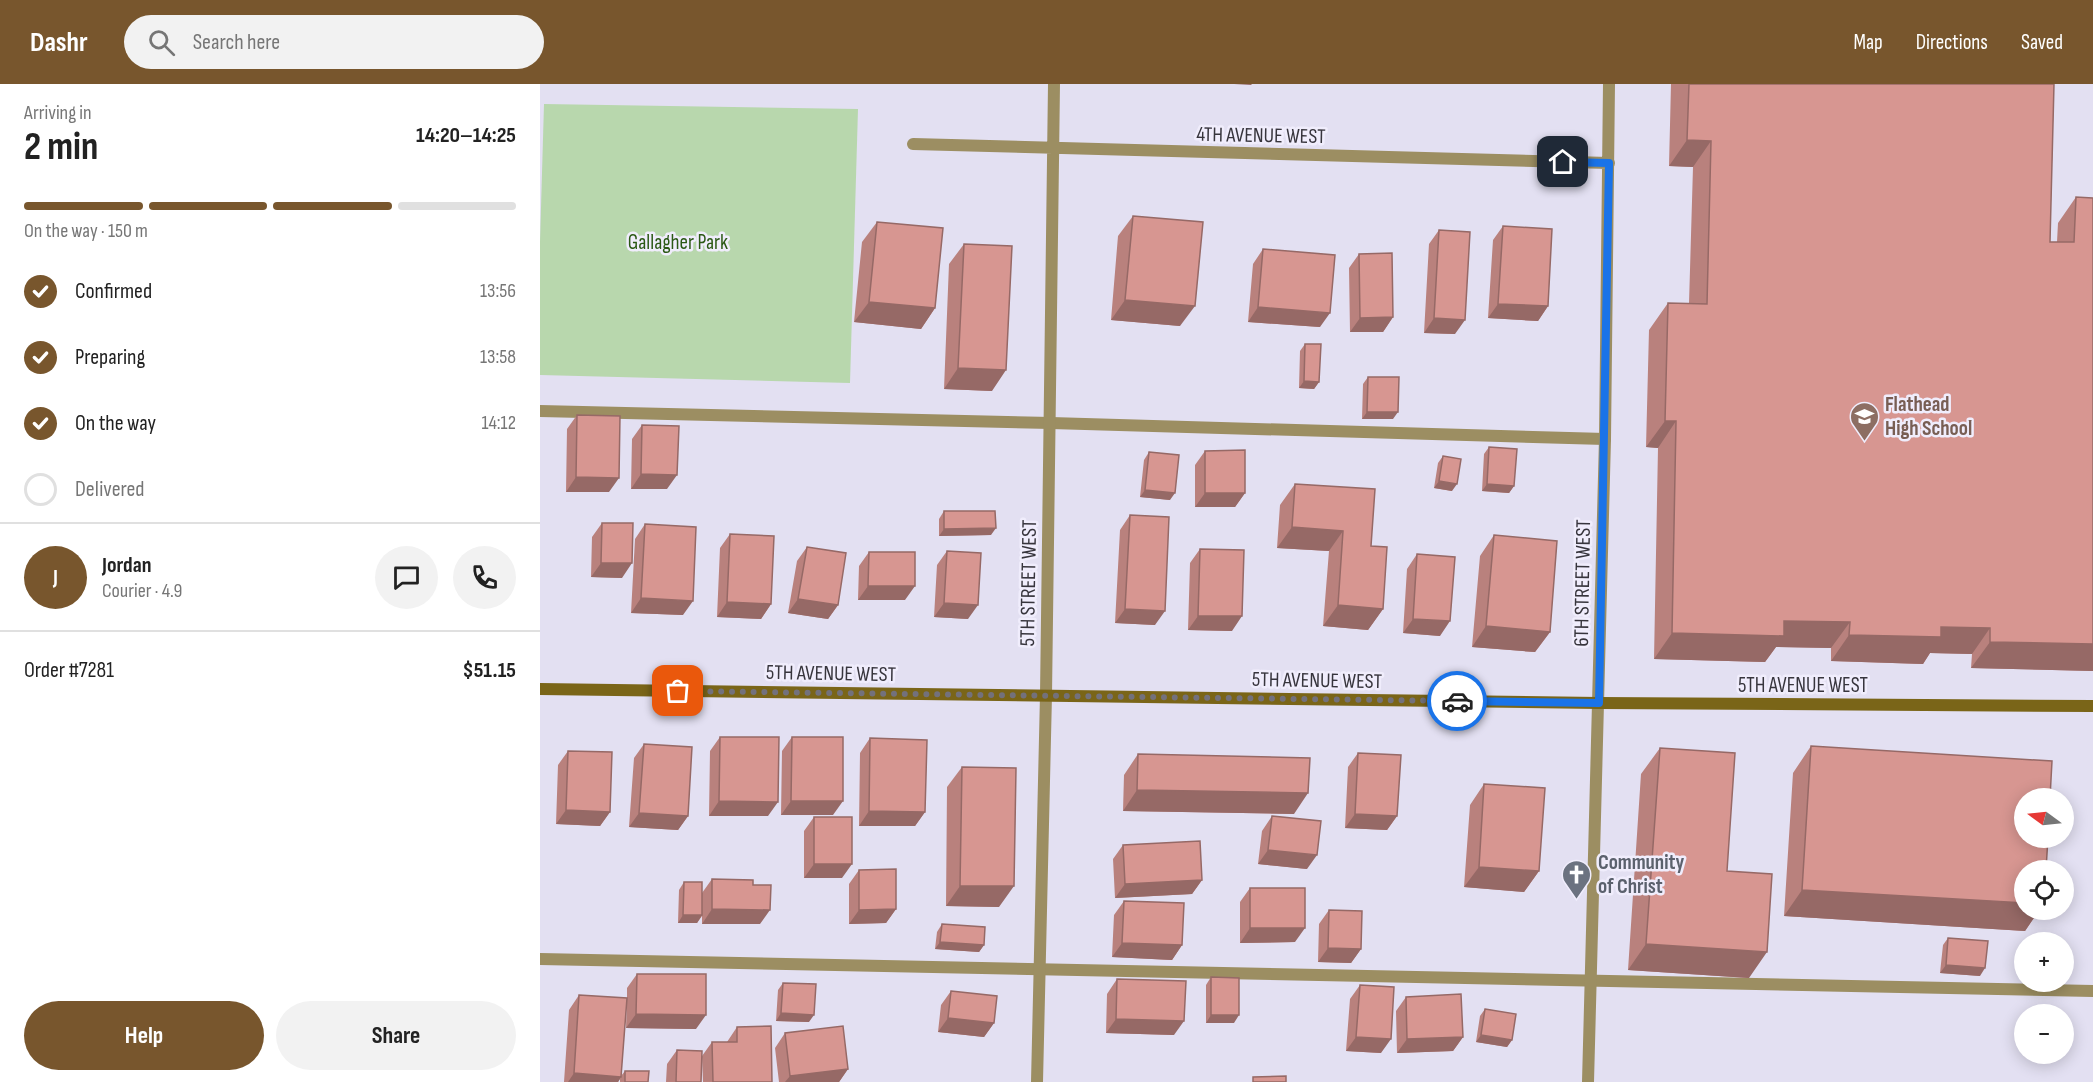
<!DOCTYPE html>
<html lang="en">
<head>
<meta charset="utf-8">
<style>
  :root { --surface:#fff; --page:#f2f2f2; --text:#222; --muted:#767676; --line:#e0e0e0; --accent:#78562d }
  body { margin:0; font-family:"Sofia Sans Condensed",sans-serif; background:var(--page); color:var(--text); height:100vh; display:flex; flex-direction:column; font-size:22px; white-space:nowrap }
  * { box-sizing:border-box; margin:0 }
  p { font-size:20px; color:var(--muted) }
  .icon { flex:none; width:33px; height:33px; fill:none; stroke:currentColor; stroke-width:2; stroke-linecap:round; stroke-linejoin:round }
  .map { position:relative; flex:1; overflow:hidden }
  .details { display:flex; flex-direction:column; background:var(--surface); width:540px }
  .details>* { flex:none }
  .needle { width:39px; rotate:285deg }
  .tools { position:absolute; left:1474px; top:704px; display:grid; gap:12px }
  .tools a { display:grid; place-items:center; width:60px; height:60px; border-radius:50%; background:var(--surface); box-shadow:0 3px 15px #0003; font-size:30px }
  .pin { position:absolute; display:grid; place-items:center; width:51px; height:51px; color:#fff; margin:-26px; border-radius:12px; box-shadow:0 3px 9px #0006 }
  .courier { position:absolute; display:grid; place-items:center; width:60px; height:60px; margin:-30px; border:4px solid #1a73e8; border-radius:50%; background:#fff; color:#222; box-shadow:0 2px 8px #0007 }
  .headline em { font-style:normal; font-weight:700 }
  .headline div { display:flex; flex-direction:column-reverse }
  .headline { display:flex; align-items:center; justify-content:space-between; height:102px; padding:0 24px }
  h1 { font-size:39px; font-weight:700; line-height:45px }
  .bar { display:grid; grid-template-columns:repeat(4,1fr); gap:9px 6px; align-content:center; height:72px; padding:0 24px }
  .bar i { height:8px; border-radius:4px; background:var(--line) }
  .bar .active { background:var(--accent) }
  .bar p { grid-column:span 4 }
  .line { display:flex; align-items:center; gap:15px; padding:0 24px; border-top:2px solid var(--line) }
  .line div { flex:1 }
  .round { display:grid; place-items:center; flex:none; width:63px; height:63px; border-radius:32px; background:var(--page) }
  ol { padding:0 24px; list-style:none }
  li { display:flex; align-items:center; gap:18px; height:66px }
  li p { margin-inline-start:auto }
  li .icon { padding:6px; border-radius:50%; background:var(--accent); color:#fff; stroke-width:4 }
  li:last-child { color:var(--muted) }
  li i { width:33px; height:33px; border:3px solid var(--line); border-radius:50% }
  .primary-button { display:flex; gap:12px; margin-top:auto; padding:12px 24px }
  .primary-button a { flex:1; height:69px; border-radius:36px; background:var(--accent); color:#fff; font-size:24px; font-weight:700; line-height:69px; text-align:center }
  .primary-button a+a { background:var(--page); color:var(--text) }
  header { display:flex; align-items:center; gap:36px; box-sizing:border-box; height:84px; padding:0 30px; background:var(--accent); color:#fff }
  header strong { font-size:28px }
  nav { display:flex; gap:33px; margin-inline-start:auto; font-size:21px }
  .search { width:420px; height:54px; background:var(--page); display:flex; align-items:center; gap:15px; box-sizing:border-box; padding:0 21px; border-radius:33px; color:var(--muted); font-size:22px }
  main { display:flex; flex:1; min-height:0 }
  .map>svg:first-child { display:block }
  .green { fill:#b8d7ad }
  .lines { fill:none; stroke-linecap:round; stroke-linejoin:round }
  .lane { stroke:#9c8e62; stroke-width:12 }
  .street { stroke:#9c8e62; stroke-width:12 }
  .secondary { stroke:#7a6518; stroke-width:12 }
  .wall { fill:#b9817d }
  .shaded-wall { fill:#966966 }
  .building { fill:#d79691; stroke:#966966; stroke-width:1.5 }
  .done { stroke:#73717c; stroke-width:6; stroke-dasharray:0 10.8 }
  .route { stroke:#1a73e8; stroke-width:8 }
  .labels { text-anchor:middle; stroke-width:5; stroke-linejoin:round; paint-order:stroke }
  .street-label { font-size:21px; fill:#37353d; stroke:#f0edfc }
  .park-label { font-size:21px; fill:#2b5915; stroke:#f0edfc }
  .education-label { font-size:21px; font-weight:bold; fill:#785e54; stroke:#f0edfc; text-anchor:start }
  .worship-label { font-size:21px; font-weight:bold; fill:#5b616d; stroke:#f0edfc; text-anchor:start }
</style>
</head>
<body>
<header>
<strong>Dashr</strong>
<div class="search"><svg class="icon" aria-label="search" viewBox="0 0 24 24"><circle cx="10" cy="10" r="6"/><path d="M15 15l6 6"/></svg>Search here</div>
<nav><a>Map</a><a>Directions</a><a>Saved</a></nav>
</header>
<main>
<section class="details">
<div class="headline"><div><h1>2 min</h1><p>Arriving in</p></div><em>14:20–14:25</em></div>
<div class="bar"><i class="active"></i><i class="active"></i><i class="active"></i><i></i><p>On the way · 150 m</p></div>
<ol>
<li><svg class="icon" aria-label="check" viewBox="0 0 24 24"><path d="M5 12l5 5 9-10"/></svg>Confirmed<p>13:56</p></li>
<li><svg class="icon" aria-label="check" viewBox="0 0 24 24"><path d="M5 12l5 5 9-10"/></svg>Preparing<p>13:58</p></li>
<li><svg class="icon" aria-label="check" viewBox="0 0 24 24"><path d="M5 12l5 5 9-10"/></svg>On the way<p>14:12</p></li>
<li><i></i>Delivered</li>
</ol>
<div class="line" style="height:108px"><b class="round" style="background:var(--accent);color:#fff">J</b><div><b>Jordan</b><p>Courier · 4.9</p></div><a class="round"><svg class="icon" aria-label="chat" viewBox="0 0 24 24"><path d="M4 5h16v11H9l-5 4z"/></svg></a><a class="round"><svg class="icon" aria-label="phone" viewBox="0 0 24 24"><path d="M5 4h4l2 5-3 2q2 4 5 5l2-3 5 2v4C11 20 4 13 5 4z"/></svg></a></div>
<div class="line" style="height:78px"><div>Order #7281</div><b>$51.15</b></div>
<div class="primary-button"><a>Help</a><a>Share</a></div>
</section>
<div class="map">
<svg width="1553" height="998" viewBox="0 0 1553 998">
  <rect width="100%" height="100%" fill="#e3e0f2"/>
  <path class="green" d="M4 20 318 25 310 299 0 291V158Z"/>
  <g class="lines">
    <path class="lane" d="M0 327 511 339 1065 355
      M0 875 1553 907"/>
    <path class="street" d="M373 60 1069 79
      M497 998 506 611 514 0
      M1048 998 1065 355 1069 0"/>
    <path class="secondary" d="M0 605 1059 619 1553 622"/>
  </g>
  <path class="wall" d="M1131 0H1514L1510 158H1517L1518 139 1536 113 1553 587 1431 584 1432 570 1390 569 1383 580 1291 577V564L1236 563 1225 578 1114 575 1118 364 1106 363 1109 246 1128 219 1149 220 1153 83 1129 82Z
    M593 132 640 242 571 236 578 152Z
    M337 138 395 224 381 245 314 238 322 158Z
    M963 142 1008 222 998 237 948 234 953 156Z
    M899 146 915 250 884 249 889 160Z
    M424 160 452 307 404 305 409 180Z
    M723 165 780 243 708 238 713 180Z
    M819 170 853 233 843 248H810L809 184Z
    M765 260 779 298 774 305 759 304 760 267Z
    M828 293 853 335H822L823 300Z
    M37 331 69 408H26L27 345Z
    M102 341 127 405H91L92 355Z
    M949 363 974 402 969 409 942 407 944 370Z
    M665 367 705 409 695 423H655V381Z
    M609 368 630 416 600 413 604 376Z
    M903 372 912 407 894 404 898 379Z
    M755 400 831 462 843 525 828 546 783 542 789 467 737 464 740 421Z
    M404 427 451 451 399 452V435Z
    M590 431 615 541 575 539 580 446Z
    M62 439 82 494 51 493 52 453Z
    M105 440 143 531 91 529 95 455Z
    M190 450 231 520 221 535 177 533 180 464Z
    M954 451 1010 548 995 568 932 563 940 472Z
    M267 463 298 521 288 535 248 529 257 477Z
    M660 465 692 547 648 546 650 479Z
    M407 467 428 535 394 533 397 481Z
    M329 468 365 516H318L319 482Z
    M877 470 900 552 863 549 867 485Z
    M180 653 228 732H169L170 667Z
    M252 653 293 731H241L242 667Z
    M330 654 385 728 375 742H319L320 669Z
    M104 660 148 732 138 746 89 743 94 674Z
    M1271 662 1485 825H1500L1485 847 1244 832 1253 689Z
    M1120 664 1187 787 1209 894 1088 886 1101 690Z
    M28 667 70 728 60 742 16 740 18 681Z
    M818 669 857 732 847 746 805 744 808 683Z
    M598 670 754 730 583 727 584 691Z
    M422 683 459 823 406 822 407 703Z
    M944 700 999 787 984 808 924 803 930 721Z
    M732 732 767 785 718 780 722 747Z
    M274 733 302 794H264V747Z
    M583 761 662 796 652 810 575 814 573 775Z
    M319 786 356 825 346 839 309 840V800Z
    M172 795 213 801 220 840H162V832L157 839H138L139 806 144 798 162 809Z
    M710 804 755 858 700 859V818Z
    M584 817 642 861 632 876 572 873 574 831Z
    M789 826 821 865 811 879 778 878 779 840Z
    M402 840 444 861 439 868 395 865 397 848Z
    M1408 854 1440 892 1400 889 1403 861Z
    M97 890 156 945 86 944 87 915 81 992 85 987 108 998H80V995L78 998H24L29 926 39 911 87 914V904Z
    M671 893 694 939H666V901Z
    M577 895 634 951 566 949 567 910Z
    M243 899 269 938 236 937 238 906Z
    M820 901 841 969 806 967 810 915Z
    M411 907 454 939 444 953 398 948 401 921Z
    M866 913 923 953 913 967 857 969 856 927Z
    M945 925 972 956 967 963 936 958 940 932Z
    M197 943 232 998H163L162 974 161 998H126L127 980 137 966 162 972 172 958H187Z
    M245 949 308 985 299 998H239L235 964Z"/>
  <path class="shaded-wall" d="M694 0H712L711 1Z
    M1147 56 1171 57 1153 83 1129 82Z
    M585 216 655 222 640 242 571 236Z
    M329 218 395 224 381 245 314 238Z
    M958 220 1008 222 998 237 948 234Z
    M718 223 790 229 780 243 708 238Z
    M853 233 843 248H810L820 234Z
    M894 234 925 236 915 250 884 249Z
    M418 284 466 286 452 307 404 305Z
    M764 297 779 298 774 305 759 304Z
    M827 328H858L853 335H822Z
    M1125 337H1136L1118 364 1106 363Z
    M101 390 137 391 127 405H91Z
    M36 393 79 394 69 408H26Z
    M899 397 917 400 912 407 894 404Z
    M947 400 974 402 969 409 942 407Z
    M605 406 635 409 630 416 600 413Z
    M665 409H705L695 423H655Z
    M752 443 803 447 789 467 737 464Z
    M456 444 451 451 399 452 404 445Z
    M61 479H92L82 494 51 493Z
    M328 502H375L365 516H318Z
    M101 514 153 517 143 531 91 529Z
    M258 515 298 521 288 535 248 529Z
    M187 518 231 520 221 535 177 533Z
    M404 519 438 521 428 535 394 533Z
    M798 521 843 525 828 546 783 542Z
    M585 525 625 527 615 541 575 539Z
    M658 532H702L692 547 648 546Z
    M873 535 910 537 900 552 863 549Z
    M1244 537 1310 538 1291 564 1236 563 1225 578 1114 575 1132 549Z
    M946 542 1010 548 995 568 932 563Z
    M1401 543 1450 544 1432 570 1390 569 1383 580 1291 577 1309 551Z
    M1450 558 1553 560V587L1431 584Z
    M597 706 768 709 754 730 583 727Z
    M179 717 238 718 228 732H169Z
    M251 717H303L293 731H241Z
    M26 726 70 728 60 742 16 740Z
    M329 727 385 728 375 742H319Z
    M99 729 148 732 138 746 89 743Z
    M815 730 857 732 847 746 805 744Z
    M728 766 777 771 767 785 718 780Z
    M274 780H312L302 794H264Z
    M939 783 999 787 984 808 924 803Z
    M662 796 652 810 575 814 585 800Z
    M420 802H474L459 823 406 822Z
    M1262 806 1485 819V825H1500L1485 847 1244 832Z
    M172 825 230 826 220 840H162Z
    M356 825 346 839 309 840 319 826Z
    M143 831H162L157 839H138Z
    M710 844H765L755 858 700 859Z
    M400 858 444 861 439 868 395 865Z
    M582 859 642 861 632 876 572 873Z
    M1106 860 1227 868 1209 894 1088 886Z
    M788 864 821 865 811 879 778 878Z
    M1406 881 1445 884 1440 892 1400 889Z
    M241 929 274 931 269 938 236 937Z
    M96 930 166 931 156 945 86 944Z
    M671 931H699L694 939H666Z
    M408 934 454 939 444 953 398 948Z
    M576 935 644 937 634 951 566 949Z
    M941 951 972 956 967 963 936 958Z
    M816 953 851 955 841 969 806 967Z
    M923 953 913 967 857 969 867 955Z
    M308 985 299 998H245L250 992Z
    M34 989 81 993 78 998H28Z"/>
  <path class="building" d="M1149 0H1514L1510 158H1534L1536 113 1553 114V560L1450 558V544L1401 543V553L1309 551 1310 538 1244 537V552L1132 549 1136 337H1125L1128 219 1167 220 1171 57 1147 56Z
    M593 132 663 138 655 222 585 216Z
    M337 138 403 144 395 224 329 218Z
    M963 142 1012 145 1008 222 958 220Z
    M899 146 930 148 925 236 894 234Z
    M424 160 472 162 466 286 418 284Z
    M723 165 795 171 790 229 718 223Z
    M852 169 853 233 820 234 819 170Z
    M765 260H781L779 298 764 297Z
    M828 293H859L858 328H827Z
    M37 331 80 332 79 394 36 393Z
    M102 341 139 342 137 391 101 390Z
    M949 363 977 365 974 402 947 400Z
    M705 366V409H665V367Z
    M609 368 639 371 635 409 605 406Z
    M903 372 921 375 917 400 899 397Z
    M755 400 835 405 831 462 847 463 843 525 798 521 803 447 752 443Z
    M404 427H455L456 444 404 445Z
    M590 431 629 433 625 527 585 525Z
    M62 439H93L92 479H61Z
    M105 440 156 443 153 517 101 514Z
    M190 450 234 452 231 520 187 518Z
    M954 451 1017 457 1010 548 946 542Z
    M267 463 306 469 298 521 258 515Z
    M660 465 704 466 702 532H658Z
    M407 467 441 469 438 521 404 519Z
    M329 468H375V502H328Z
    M877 470 915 473 910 537 873 535Z
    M180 653H239L238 718 179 717Z
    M252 653H303V717H251Z
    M330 654 387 656 385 728 329 727Z
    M104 660 152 663 148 732 99 729Z
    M1271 662 1512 677 1510 714H1485V753H1508L1506 786H1485V819L1262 806Z
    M1120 664 1195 669 1187 787 1232 790 1227 868 1106 860Z
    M28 667 72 668 70 728 26 726Z
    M818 669 861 671 857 732 815 730Z
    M598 670 770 674 768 709 597 706Z
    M422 683 476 684 474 802H420Z
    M944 700 1005 704 999 787 939 783Z
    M732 732 781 737 777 771 728 766Z
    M274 733H312V780H274Z
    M660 757 662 796 585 800 583 761Z
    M356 785V825L319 826V786Z
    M172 795 213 796V801H231L230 826 172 825Z
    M144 798H162V831H143Z
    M710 804H765V844H710Z
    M584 817 644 819 642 861 582 859Z
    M789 826 822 827 821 865 788 864Z
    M402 840 445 843 444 861 400 858Z
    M1408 854 1448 857 1445 884 1406 881Z
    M97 890H166V931L96 930Z
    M671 893 699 894V931H671Z
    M577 895 646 897 644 937 576 935Z
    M243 899 276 900 274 931 241 929Z
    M820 901 854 903 851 955 816 953Z
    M411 907 457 912 454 939 408 934Z
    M921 910 923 953 867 955 866 913Z
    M39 911 87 914 81 993 34 989Z
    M945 925 976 930 972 956 941 951Z
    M231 942 232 998H173L172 958H197V943Z
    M303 942 308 985 250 992 245 949Z
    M137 966 162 967 161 998H136Z
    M85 987H109L108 998H85Z
    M746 992V998H713V993Z"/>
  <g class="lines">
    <path class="done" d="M138 607 917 617"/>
    <path class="route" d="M917 617 1059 619 1069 79 1023 78"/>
  </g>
  <defs>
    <symbol id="school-pin" viewBox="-11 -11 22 30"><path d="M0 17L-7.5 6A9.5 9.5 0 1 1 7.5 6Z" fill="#8d6e63" stroke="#f0edfc"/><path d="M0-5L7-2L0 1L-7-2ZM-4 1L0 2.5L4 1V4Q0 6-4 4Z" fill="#fff"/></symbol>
    <symbol id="church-pin" viewBox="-11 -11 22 30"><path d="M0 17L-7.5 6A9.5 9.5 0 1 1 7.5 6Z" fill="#6b7280" stroke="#f0edfc"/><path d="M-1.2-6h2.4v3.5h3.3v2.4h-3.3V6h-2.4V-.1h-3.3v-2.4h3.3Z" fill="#fff"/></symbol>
  </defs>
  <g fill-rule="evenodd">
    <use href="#school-pin" x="1308" y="316" width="33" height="45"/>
    <use href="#church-pin" x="1020" y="774" width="33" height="45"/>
  </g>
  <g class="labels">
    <g class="street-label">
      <text transform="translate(721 51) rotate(1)" y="7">4TH AVENUE WEST</text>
      <text transform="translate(488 499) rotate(-89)" y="7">5TH STREET WEST</text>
      <text transform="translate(1042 499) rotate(-89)" y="7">6TH STREET WEST</text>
      <text transform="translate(291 589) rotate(1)" y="7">5TH AVENUE WEST</text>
      <text transform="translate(777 596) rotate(1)" y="7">5TH AVENUE WEST</text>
      <text x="1263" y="608">5TH AVENUE WEST</text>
    </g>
    <g class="park-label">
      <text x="138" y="165">Gallagher Park</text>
    </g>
    <g class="education-label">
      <text x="1345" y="327">Flathead<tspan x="1345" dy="24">High School</tspan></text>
    </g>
    <g class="worship-label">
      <text x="1058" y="785">Community<tspan x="1058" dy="24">of Christ</tspan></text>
    </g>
  </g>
</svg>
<div class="tools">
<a><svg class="needle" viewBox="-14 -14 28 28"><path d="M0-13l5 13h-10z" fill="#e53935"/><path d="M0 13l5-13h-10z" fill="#767676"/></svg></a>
<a><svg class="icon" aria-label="locate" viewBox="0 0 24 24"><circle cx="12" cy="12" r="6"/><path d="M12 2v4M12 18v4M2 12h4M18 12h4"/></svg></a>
<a>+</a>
<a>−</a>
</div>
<div class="pin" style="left:138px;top:607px;background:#ea580c"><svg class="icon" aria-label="bag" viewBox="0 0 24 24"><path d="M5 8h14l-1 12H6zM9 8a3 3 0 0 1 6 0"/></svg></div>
<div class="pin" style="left:1023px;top:78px;background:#1f2937"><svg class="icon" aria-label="home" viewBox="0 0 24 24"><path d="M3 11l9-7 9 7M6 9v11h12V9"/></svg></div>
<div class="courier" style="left:917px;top:617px"><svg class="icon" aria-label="car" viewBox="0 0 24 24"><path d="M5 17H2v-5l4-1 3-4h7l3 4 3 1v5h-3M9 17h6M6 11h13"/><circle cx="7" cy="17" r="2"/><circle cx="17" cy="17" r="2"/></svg></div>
</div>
</main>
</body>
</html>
